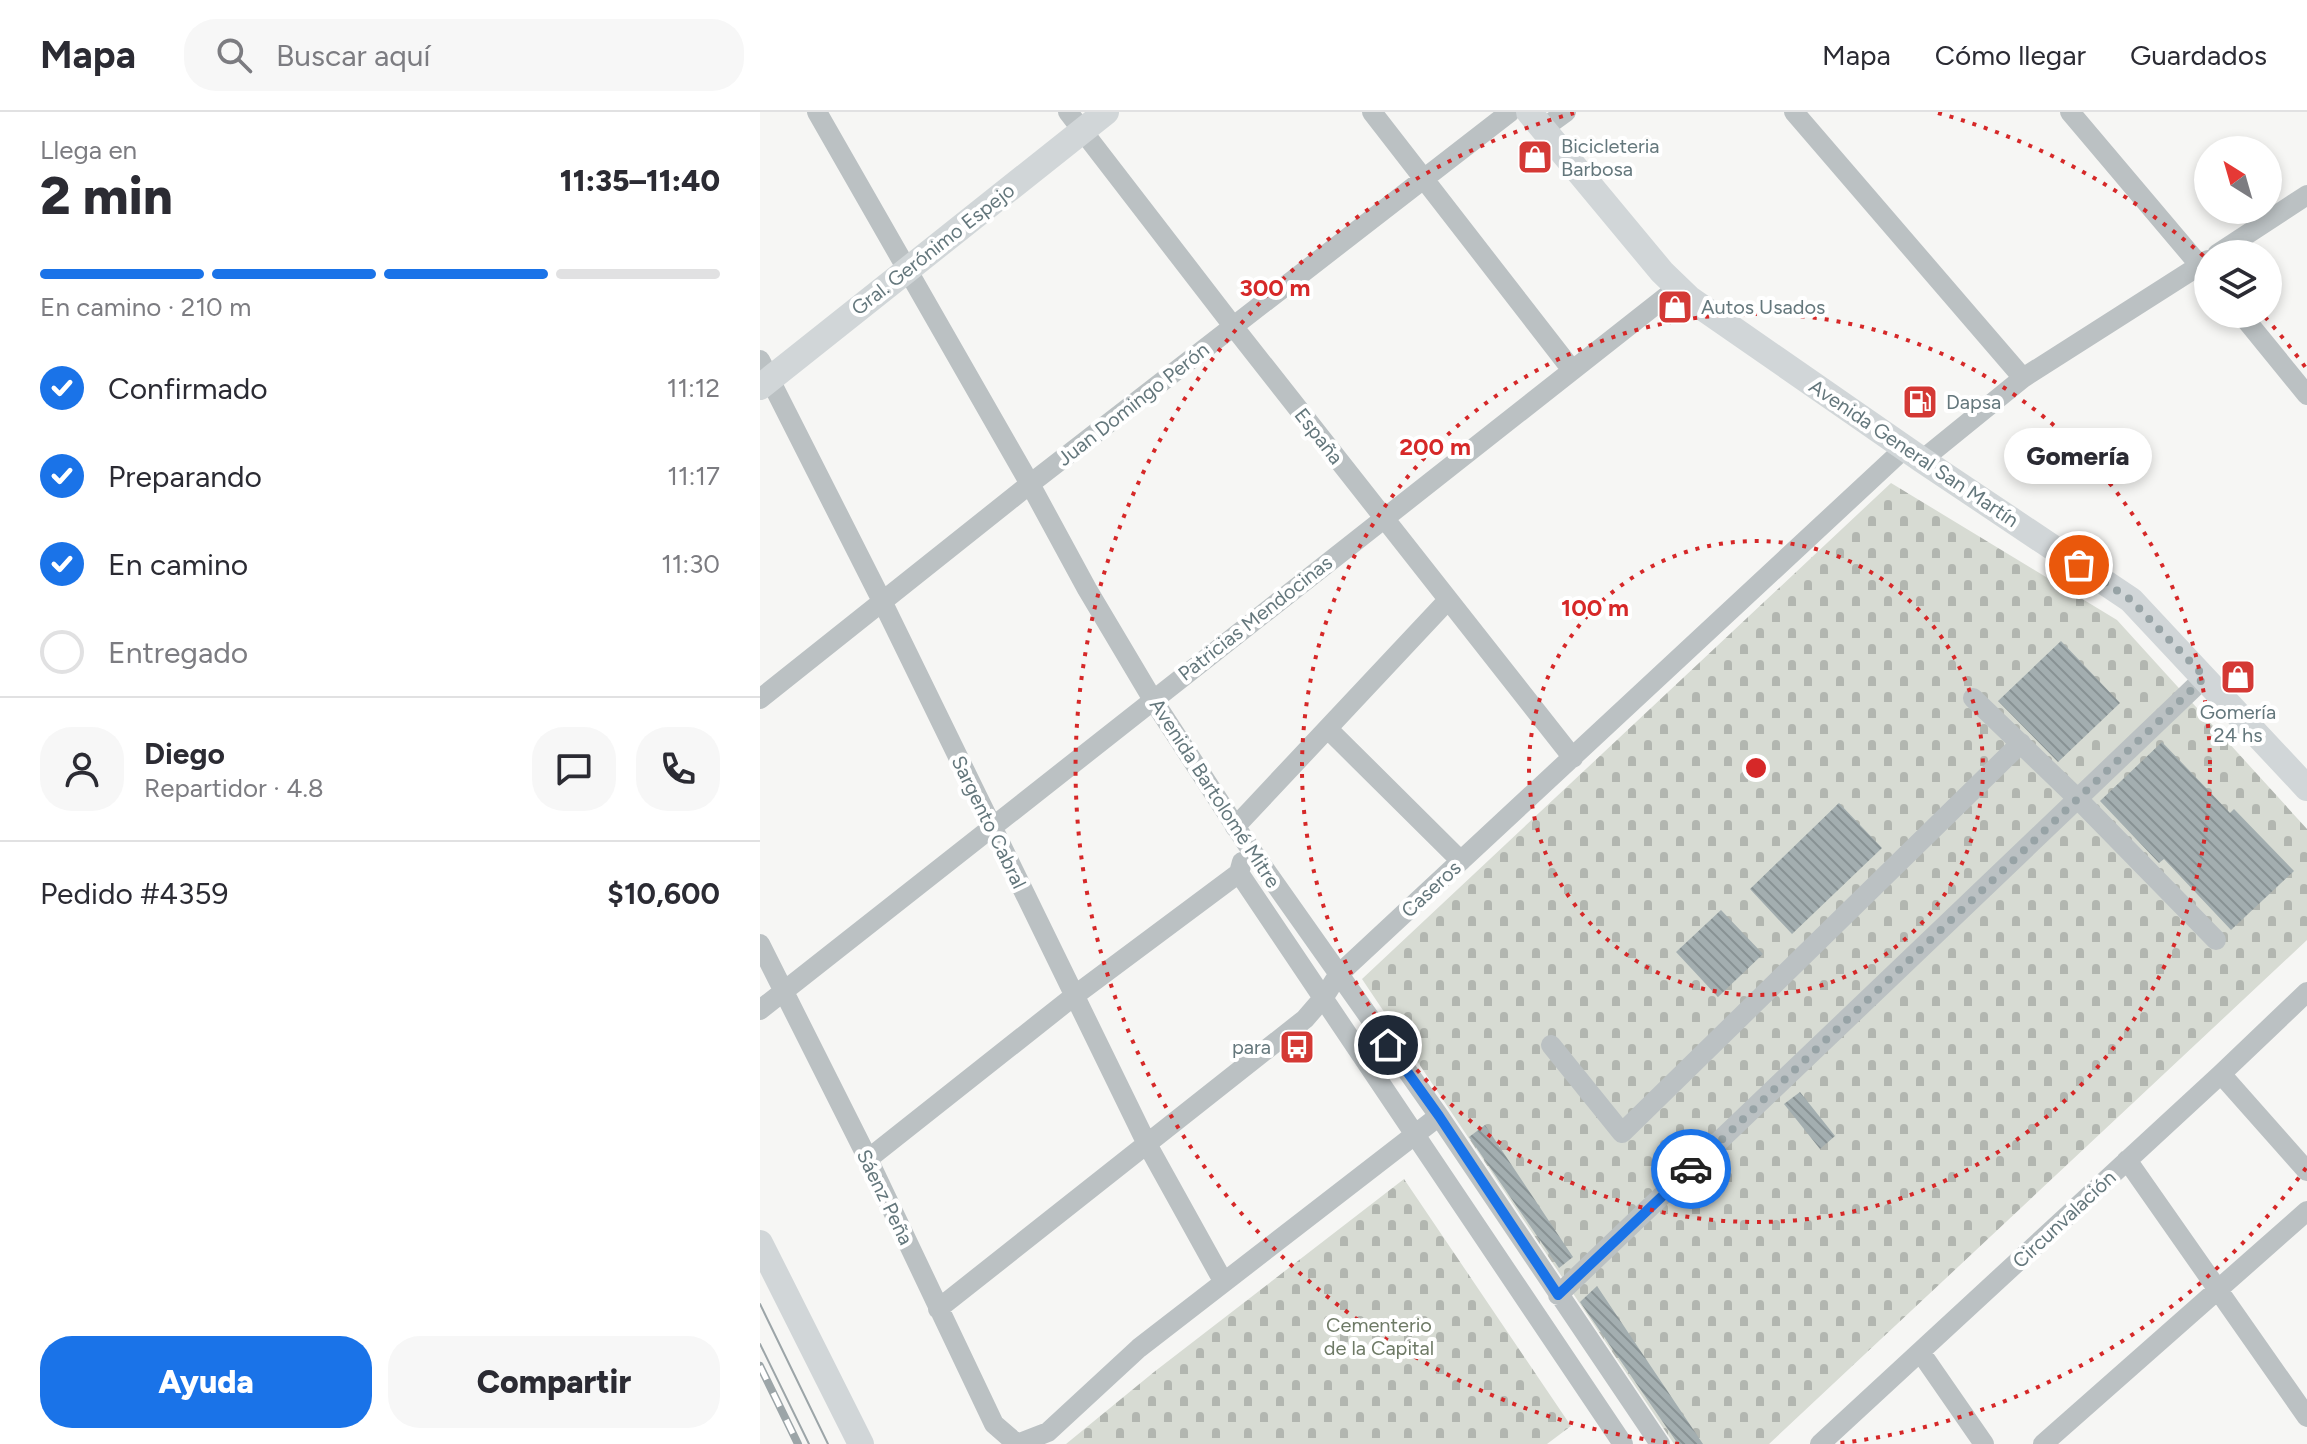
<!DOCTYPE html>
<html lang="es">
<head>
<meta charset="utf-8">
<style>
  :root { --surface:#fff; --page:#f7f7f7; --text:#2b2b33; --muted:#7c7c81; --line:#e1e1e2; --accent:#1a73e8 }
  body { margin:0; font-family:Figtree,sans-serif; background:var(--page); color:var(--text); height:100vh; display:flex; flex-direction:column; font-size:30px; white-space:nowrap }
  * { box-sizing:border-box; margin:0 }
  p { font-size:26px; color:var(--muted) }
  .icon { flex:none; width:44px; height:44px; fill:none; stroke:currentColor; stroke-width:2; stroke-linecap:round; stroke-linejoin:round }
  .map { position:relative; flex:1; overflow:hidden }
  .details { display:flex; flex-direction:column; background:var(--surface); width:760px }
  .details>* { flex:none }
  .needle { width:52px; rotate:323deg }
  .tools { position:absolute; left:1434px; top:24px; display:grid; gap:16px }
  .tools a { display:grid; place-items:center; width:88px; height:88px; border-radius:50%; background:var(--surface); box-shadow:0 4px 12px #0003; font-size:40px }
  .pin { position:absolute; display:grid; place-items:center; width:68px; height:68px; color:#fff; margin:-34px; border:4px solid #fff; border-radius:50%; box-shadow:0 2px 8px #0007 }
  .courier { position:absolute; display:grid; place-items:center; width:80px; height:80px; margin:-40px; border:6px solid #1a73e8; border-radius:50%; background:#fff; color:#222; box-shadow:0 2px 10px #0007 }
  .bubble { position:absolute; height:56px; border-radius:28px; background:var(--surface); box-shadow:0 4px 12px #0003; font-size:26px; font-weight:800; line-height:56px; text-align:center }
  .head em { font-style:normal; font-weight:800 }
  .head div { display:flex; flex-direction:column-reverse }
  .head { display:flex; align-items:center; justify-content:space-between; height:136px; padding:0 40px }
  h1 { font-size:52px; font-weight:800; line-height:60px }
  .bar { display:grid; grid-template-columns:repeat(4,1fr); gap:12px 8px; align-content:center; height:96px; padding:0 40px }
  .bar i { height:10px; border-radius:6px; background:var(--line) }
  .bar .current { background:var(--accent) }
  .bar p { grid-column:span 4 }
  .line { display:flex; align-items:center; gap:20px; padding:0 40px; border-top:2px solid var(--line) }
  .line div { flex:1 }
  .round { display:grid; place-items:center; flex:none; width:84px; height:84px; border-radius:32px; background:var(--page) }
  ol { padding:0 40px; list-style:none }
  li { display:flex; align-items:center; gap:24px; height:88px }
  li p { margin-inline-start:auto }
  li .icon { padding:8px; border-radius:50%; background:var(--accent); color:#fff; stroke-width:4 }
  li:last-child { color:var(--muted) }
  li i { width:44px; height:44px; border:4px solid var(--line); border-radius:50% }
  .cta { display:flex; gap:16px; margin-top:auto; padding:16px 40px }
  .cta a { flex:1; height:92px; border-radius:32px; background:var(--accent); color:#fff; font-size:32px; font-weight:800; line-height:92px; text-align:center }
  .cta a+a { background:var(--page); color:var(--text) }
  header { display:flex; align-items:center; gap:48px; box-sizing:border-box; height:112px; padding:0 40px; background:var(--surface); border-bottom:2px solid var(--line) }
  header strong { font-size:38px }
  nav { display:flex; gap:44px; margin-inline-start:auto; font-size:28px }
  .search { width:560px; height:72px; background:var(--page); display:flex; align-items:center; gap:20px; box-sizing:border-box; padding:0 28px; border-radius:32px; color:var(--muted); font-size:30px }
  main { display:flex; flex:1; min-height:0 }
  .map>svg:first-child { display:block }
  .cemetery { fill:url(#cemetery-stones) }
  .building { fill:url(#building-back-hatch) }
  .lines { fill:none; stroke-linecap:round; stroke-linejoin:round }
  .minor { stroke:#bbc1c3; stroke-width:20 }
  .major { stroke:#d1d6d8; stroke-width:26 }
  .tram { stroke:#9ca5a8; stroke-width:2 }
  .rail-casing { stroke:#9ca5a8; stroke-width:8 }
  .rail { stroke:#fff; stroke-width:5; stroke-dasharray:15; stroke-linecap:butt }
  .done { stroke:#97a3a6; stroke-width:8; stroke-dasharray:0 14.4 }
  .route { stroke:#1a73e8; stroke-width:10 }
  .ring { fill:none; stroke:#d62828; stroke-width:4; stroke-dasharray:4 8 }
  .labels { text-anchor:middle; stroke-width:8; stroke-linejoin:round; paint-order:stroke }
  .poi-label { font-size:20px; fill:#64777c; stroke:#fff; text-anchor:start }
  .street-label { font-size:20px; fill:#64777c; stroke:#fff }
  .park-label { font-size:20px; fill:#6e7a66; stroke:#fff }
  .centre { fill:#d62828; stroke:#fff; stroke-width:4 }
  .ring-label { font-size:24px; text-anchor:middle; font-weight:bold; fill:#d62828; stroke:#fff; stroke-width:8; stroke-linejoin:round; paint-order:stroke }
</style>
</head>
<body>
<header>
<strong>Mapa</strong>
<div class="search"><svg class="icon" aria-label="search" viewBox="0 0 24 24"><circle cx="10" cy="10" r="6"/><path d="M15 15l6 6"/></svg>Buscar aquí</div>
<nav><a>Mapa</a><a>Cómo llegar</a><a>Guardados</a></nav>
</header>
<main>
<section class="details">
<div class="head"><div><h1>2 min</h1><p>Llega en</p></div><em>11:35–11:40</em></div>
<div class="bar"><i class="current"></i><i class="current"></i><i class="current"></i><i></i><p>En camino · 210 m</p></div>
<ol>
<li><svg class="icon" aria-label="check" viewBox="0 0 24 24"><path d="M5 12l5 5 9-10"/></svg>Confirmado<p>11:12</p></li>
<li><svg class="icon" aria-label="check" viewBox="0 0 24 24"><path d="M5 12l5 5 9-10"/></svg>Preparando<p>11:17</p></li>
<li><svg class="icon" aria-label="check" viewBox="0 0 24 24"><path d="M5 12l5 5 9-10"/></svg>En camino<p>11:30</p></li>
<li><i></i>Entregado</li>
</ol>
<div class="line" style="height:144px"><a class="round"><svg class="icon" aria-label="person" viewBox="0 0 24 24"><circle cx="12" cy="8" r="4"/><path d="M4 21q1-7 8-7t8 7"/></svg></a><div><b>Diego</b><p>Repartidor · 4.8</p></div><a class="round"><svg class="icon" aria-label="chat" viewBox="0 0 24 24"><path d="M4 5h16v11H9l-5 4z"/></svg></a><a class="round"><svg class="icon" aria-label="phone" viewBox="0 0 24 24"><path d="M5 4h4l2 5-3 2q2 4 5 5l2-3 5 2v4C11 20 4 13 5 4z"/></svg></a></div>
<div class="line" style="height:104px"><div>Pedido #4359</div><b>$10,600</b></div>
<div class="cta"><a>Ayuda</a><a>Compartir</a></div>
</section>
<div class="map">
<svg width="1547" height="1332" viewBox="0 0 1547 1332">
  <defs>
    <pattern id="cemetery-stones" width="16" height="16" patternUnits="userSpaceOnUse" patternTransform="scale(2)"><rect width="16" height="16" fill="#d7dbd3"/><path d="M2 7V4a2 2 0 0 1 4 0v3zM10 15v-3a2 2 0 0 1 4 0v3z" fill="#b2b6b0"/></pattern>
    <pattern id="building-back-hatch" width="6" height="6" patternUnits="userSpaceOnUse" patternTransform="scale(2)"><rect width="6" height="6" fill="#a3aeb0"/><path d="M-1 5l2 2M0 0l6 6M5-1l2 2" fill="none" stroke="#889294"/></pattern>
  </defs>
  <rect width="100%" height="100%" fill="#f6f6f4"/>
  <path class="cemetery" d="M1131 371 1357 508 1547 717V828L1009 1332H914L602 867Z
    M644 1067 811 1314 787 1332H306L394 1260Z"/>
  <path class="building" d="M1301 529 1360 591 1298 650 1238 589Z
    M1402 630 1470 701 1474 697 1534 759 1471 818 1404 747 1399 751 1340 689Z
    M1079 691 1122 736 1032 822 990 777Z
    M961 798 1003 842 958 885 916 840Z
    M1040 980 1075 1024 1060 1037 1024 992Z
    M725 1013 813 1145 799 1156 709 1025Z
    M837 1174 943 1332H918L820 1190Z"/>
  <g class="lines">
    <path class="minor" d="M57 0 270 372 327 477 393 588 487 732 679 1004 900 1332
      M308 0 473 214 813 646
      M612 0 812 258
      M1034 0 1263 266
      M1310 0 1447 162
      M784 16 806 0
      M1457 142 1547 83
      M1481 202 1547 283
      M0 248 123 491 387 1032 463 1169
      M1162 348 1263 266 1448 148
      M1213 586 1317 686 1456 828
      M0 587 270 372 750 0
      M568 617 701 749
      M475 715 688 488
      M479 761 863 1332
      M0 832 108 1047 234 1312 257 1332 288 1320 379 1236 679 1004
      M0 898 917 176
      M791 933 862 1021 1261 631
      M1461 962 1547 1059
      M108 1047 314 884 479 761 482 750
      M1367 1048 1547 1305
      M798 1183 1445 565
      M178 1197 545 907 564 885 578 863 1146 335
      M1161 1241 1224 1332
      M1060 1332 1461 962 1547 880
      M1283 1332 1547 1099"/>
    <path class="major" d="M769 0 902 160 930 187 1162 348 1371 488 1547 676
      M0 275 346 0
      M0 1131 101 1332"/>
    <path class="tram" d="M0 1192 68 1332
      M0 1232 49 1332"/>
    <defs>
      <path id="rail" d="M0 1254 38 1332"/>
    </defs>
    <use href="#rail" class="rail-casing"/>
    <use href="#rail" class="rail"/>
  </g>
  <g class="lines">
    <path class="done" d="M931 1057 1445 565 1371 488 1319 453"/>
    <path class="route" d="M628 933 679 1004 798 1183 931 1057"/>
  </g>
  <g class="ring">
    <circle cx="996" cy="656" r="227"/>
    <circle cx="996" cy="656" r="454"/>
    <path d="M1546 1056A680 680 0 0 1 1073 1332M919 1332A680 680 0 0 1 814 1M1178 1A680 680 0 0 1 1447 147M1505 205A680 680 0 0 1 1546 256"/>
  </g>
  <defs>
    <symbol id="shop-square" viewBox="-11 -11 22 22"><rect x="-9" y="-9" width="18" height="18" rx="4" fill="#d43935" stroke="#fff"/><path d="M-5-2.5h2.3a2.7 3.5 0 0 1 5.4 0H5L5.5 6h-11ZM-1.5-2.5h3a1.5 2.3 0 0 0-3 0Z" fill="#fff"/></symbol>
    <symbol id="fuel-square" viewBox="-11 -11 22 22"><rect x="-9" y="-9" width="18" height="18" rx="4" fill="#d43935" stroke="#fff"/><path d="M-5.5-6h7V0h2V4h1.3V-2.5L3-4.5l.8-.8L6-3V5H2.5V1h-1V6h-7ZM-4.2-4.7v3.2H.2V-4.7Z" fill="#fff"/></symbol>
    <symbol id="bus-square" viewBox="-11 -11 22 22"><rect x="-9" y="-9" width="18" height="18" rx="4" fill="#d43935" stroke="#fff"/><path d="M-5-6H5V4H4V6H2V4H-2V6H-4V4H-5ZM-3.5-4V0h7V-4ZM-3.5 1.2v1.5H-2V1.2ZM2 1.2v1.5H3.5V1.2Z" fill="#fff"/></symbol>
  </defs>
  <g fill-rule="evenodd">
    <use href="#shop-square" x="755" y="25" width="40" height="40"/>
    <use href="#shop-square" x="895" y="175" width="40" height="40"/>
    <use href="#fuel-square" x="1140" y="270" width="40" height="40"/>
    <use href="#shop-square" x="1458" y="545" width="40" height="40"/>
    <use href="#bus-square" x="517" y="915" width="40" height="40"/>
  </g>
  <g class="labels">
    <g class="poi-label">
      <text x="801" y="41">Bicicleteria<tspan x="801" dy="23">Barbosa</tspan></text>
      <text x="941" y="202">Autos Usados</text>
      <text x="1186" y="297">Dapsa</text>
      <text x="1478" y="607" text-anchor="middle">Gomería<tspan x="1478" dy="23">24 hs</tspan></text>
      <text x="511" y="942" text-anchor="end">para</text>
    </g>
    <g class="street-label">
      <text transform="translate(173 137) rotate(-38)" y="7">Gral. Gerónimo Espejo</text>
      <text transform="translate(373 292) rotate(-38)" y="7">Juan Domingo Perón</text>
      <text transform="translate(559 324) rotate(52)" y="7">España</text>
      <text transform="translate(1154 341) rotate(34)" y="7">Avenida General San Martín</text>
      <text transform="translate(495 506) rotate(-38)" y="7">Patricias Mendocinas</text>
      <text transform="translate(455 681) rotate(57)" y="7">Avenida Bartolomé Mitre</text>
      <text transform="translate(229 710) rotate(64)" y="7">Sargento Cabral</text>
      <text transform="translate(671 777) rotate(-43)" y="7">Caseros</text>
      <text transform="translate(125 1085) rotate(64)" y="7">Sáenz Peña</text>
      <text transform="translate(1304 1107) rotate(-43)" y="7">Circunvalación</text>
    </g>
    <g class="park-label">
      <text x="619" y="1220">Cementerio<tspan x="619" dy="23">de la Capital</tspan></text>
    </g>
  </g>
  <circle cx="996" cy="656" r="12" class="centre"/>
  <g class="ring-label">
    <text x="515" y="184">300 m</text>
    <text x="675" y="343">200 m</text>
    <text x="835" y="504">100 m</text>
  </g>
</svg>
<div class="tools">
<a><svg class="needle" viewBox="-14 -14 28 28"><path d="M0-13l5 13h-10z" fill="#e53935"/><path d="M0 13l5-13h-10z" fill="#7c7c81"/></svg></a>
<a><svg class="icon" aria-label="layers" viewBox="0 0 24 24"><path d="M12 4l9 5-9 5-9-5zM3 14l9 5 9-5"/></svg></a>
</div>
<div class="pin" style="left:1319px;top:453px;background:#ea580c"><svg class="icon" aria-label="bag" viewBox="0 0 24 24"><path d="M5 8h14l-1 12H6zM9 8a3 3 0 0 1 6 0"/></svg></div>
<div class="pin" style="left:628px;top:933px;background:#1f2937"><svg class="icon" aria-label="home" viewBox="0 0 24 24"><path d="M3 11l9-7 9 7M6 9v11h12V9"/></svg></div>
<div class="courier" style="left:931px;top:1057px"><svg class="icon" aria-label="car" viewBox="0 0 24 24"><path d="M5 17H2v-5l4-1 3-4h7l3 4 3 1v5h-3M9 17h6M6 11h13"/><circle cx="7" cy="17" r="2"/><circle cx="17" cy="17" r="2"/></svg></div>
<div class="bubble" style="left:1244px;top:316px;width:148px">Gomería</div>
</div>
</main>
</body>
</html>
